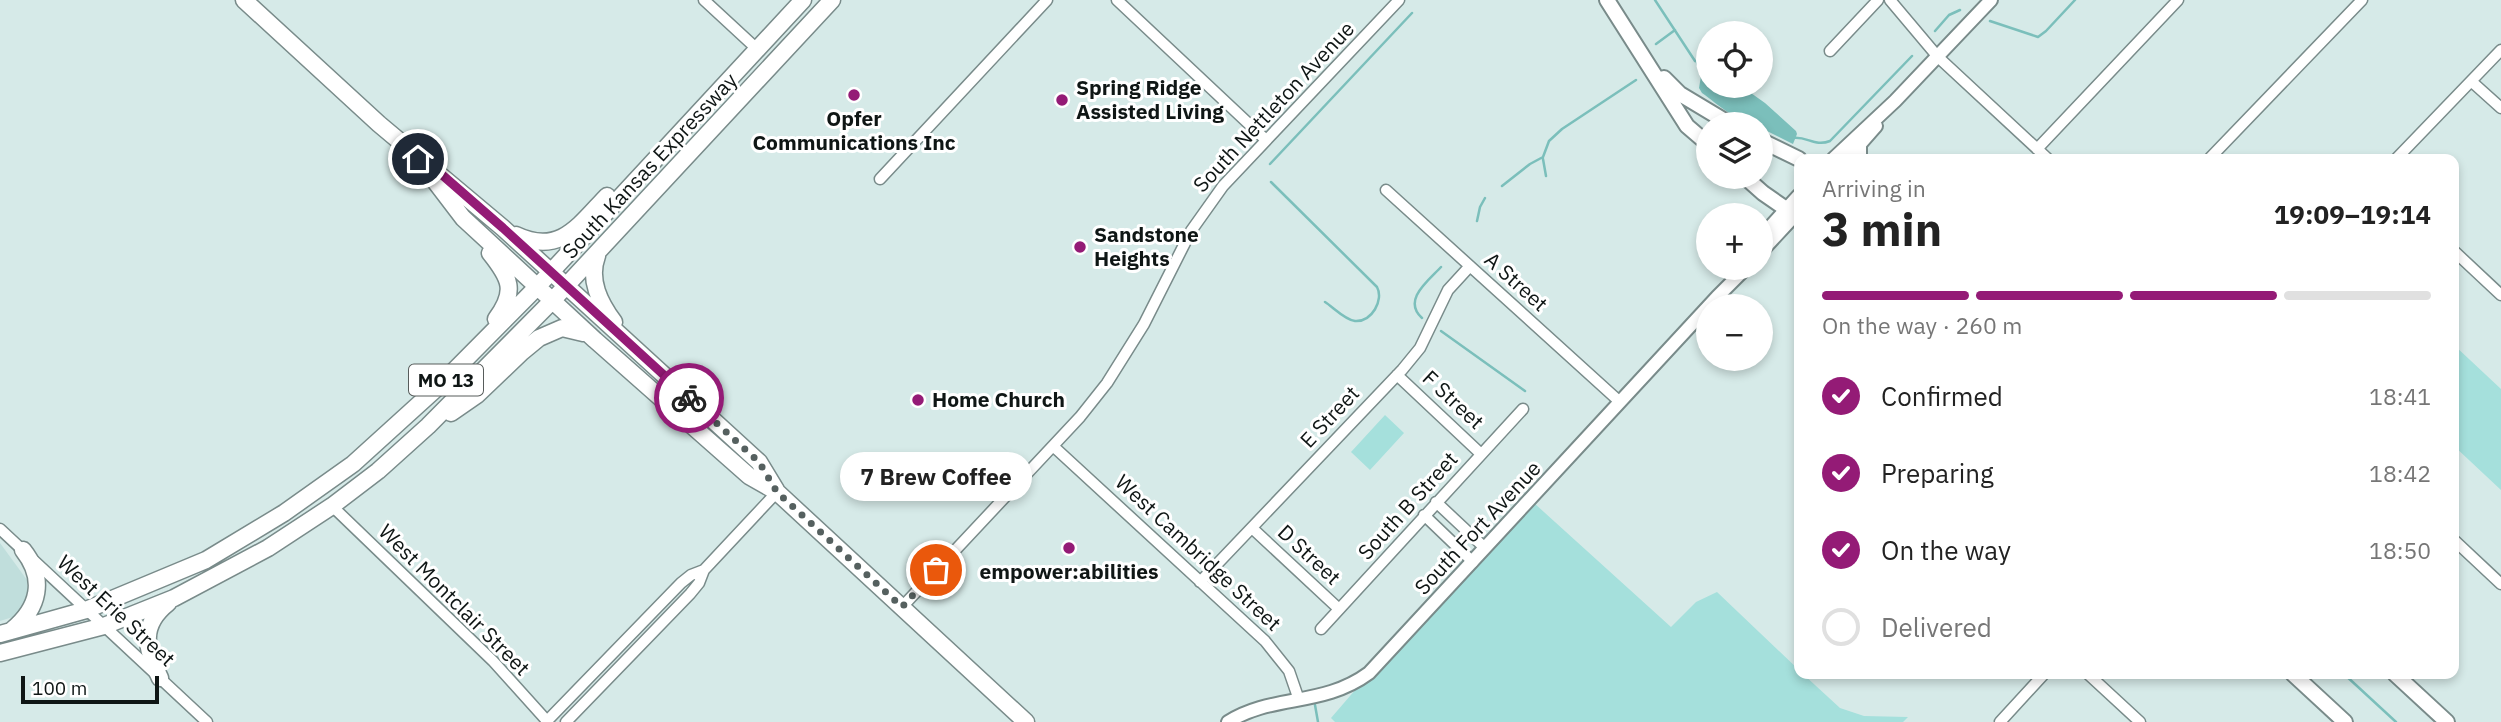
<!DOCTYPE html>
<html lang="en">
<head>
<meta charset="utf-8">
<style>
  :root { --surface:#fff; --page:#f6f6f6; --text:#222; --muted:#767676; --line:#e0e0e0; --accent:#941b76 }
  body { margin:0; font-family:"IBM Plex Sans",sans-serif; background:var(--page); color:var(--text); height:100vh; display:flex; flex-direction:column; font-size:26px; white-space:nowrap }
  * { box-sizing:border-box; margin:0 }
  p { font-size:23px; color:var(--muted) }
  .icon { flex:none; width:38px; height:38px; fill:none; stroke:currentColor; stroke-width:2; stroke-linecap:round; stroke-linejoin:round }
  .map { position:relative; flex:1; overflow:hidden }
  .sheet { position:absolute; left:1794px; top:154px; width:665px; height:525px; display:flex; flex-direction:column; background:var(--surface); border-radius:14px; box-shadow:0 4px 10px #0003 }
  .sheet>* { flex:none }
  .tools { position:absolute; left:1696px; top:21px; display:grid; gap:14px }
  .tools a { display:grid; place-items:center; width:77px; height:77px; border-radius:50%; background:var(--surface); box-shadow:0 4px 10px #0003; font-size:35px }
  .scale { position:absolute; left:21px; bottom:18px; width:138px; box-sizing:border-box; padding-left:7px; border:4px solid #0f1615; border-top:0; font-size:19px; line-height:24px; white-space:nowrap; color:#0f1615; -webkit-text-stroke:5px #fff; paint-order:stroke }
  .pin { position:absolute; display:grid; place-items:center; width:60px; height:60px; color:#fff; margin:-30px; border:4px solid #fff; border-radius:50%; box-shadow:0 2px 7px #0007 }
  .courier { position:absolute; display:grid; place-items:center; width:70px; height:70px; margin:-35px; border:5px solid #941b76; border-radius:50%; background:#fff; color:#222; box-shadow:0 2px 9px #0007 }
  .bubble { position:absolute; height:49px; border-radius:24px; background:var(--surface); box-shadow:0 4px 10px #0003; font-size:23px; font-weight:800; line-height:49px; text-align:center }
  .head em { font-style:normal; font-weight:800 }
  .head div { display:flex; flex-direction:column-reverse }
  .head { display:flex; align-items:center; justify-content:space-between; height:119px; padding:0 28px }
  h1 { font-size:46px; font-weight:800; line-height:52px }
  .bar { display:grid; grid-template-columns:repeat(4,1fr); gap:10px 7px; align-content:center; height:84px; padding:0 28px }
  .bar i { height:9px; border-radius:5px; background:var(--line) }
  .bar .on { background:var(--accent) }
  .bar p { grid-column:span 4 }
  ol { padding:0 28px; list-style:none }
  li { display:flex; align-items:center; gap:21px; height:77px }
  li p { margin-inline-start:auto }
  li .icon { padding:7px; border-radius:50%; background:var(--accent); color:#fff; stroke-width:4 }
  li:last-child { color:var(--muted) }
  li i { width:38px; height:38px; border:4px solid var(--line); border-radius:50% }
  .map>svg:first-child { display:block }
  .built { fill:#c0dedc }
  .green { fill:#a5e0dc }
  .water { fill:#7bbfbb }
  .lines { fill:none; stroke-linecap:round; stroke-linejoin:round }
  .stream { stroke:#7bbfbb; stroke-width:2.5 }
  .minor-casing { stroke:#798b8a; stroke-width:13 }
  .tertiary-casing { stroke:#798b8a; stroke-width:16 }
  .secondary-casing { stroke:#798b8a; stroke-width:18 }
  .primary-casing { stroke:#798b8a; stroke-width:19 }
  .minor { stroke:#fff; stroke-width:10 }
  .tertiary { stroke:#fff; stroke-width:12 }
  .secondary { stroke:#fff; stroke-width:14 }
  .primary { stroke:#fff; stroke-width:16 }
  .done { stroke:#55605f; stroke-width:7; stroke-dasharray:0 12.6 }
  .route { stroke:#941b76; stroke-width:9 }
  .poi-dot { fill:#941b76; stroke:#fff; stroke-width:2.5 }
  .labels { text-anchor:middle; stroke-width:6; stroke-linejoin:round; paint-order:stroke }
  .shield { fill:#fff; stroke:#575c5b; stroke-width:2 }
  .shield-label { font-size:19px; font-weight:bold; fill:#0f1615 }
  .poi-label { font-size:21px; font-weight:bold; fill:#0f1615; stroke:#fff; text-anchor:start }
  .street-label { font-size:21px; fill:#0f1615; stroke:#fff }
</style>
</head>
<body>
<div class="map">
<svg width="2501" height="722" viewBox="0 0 2501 722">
  <rect width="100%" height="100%" fill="#d6eae8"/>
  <path class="built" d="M0 543 27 580 28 600 16 616 0 621Z"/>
  <path class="green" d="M2454 345 2501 389V490L2454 446Z
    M1385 415 1404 433 1370 470 1351 452Z
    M1534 503 1671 627 1696 602 1717 592 1799 670V674H1803L1840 708 1864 716 1908 717 1903 722H1335L1331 718 1356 689 1372 678Z"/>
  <path class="water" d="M1695 61 1708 67V86H1741L1765 103 1796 131 1797 134 1793 144 1761 128 1760 124C1738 124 1719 105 1702 93L1699 88 1701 76Z"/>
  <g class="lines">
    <path class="stream" d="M1655 0 1695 61
      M1990 21 2038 37 2046 31 2075 0
      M1935 31 1949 15 1960 10
      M1656 44 1675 30
      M1793 138C1807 136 1815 147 1830 141L1912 56
      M1543 159 1546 176
      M1270 164 1412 13
      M1271 182 1377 287C1384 300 1372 322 1355 321 1345 320 1333 307 1325 302
      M1502 186 1530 164 1543 157 1549 141 1562 129 1636 80
      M1477 221 1480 207 1485 198
      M1422 318C1402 300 1428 281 1441 267
      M1441 331 1525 391
      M2344 674 2396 722
      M1315 705 1318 722"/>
    <defs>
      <path id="minor" d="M704 0 757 49
        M1117 0 1266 140
        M1890 0 1938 57 2048 159
        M1830 51 1878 0
        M2471 81 2501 108
        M2037 149 2178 0
        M2209 159 2362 0
        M2396 159 2501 50
        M880 179 1047 0
        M1386 190 1620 402
        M2454 251 2501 295
        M1397 375 1481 454
        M1053 446 1265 641 1289 671 1299 700
        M1436 502 1485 548
        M332 506 493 661 548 722
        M1424 515 1473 562
        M1252 528 1339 609
        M0 529 207 722
        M2454 540 2501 584
        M1200 582 1402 370 1420 348 1448 290 1470 266
        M902 607 1080 417 1107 383 1144 324 1191 231 1223 186 1399 0
        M1321 629 1523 409
        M2088 674 2140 722
        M546 722 681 583 691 575 704 570
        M566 722 690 594 699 583 704 570 777 492
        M2000 722 2044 674"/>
      <path id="tertiary" d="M1833 159 1895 101 1991 0
        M1847 159 1876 126
        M1760 238 1799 195
        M1760 253 1799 211
        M1228 722C1272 694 1323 707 1369 673L1717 297 1746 268"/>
      <path id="secondary" d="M1607 0 1687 126 1708 144
        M1664 78 1680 94 1730 124
        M1760 140 1799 159
        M1859 159V146
        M1745 177 1763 193 1799 218
        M2293 674 2345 722
        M2395 674 2447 722"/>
      <path id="primary" d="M244 0 379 124 503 228 759 462 776 490
        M418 159 463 218 595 340 749 476 777 492 1026 722
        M516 235C560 256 579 225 607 196
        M490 253C510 278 517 291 496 319
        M597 256C588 280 600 303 614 322
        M451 413 477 395 522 352 539 338 562 328 583 333
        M12 630C39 608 46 579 23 550
        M0 634 86 610 206 560 284 513 353 464 439 386 537 287 803 0
        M0 653 104 626 174 598 268 548 332 506 378 471 428 426 552 301 832 0
        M160 678C146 649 139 626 168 603"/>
    </defs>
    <use href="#minor" class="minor-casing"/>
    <use href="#tertiary" class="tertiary-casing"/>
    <use href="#secondary" class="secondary-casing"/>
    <use href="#primary" class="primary-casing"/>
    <use href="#minor" class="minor"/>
    <use href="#tertiary" class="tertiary"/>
    <use href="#secondary" class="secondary"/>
    <use href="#primary" class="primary"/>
  </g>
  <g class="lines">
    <path class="done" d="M689 398 759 462 777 492 902 607 936 570"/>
    <path class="route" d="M418 159 440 173 503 228 689 398"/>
  </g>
  <g class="poi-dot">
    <circle cx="854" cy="95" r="7"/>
    <circle cx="1062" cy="100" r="7"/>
    <circle cx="1080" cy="247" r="7"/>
    <circle cx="918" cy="400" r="7"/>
    <circle cx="1069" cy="548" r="7"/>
  </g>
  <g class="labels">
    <rect class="shield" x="409" y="364.5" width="74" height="31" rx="5"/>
    <g class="shield-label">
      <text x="446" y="387">MO 13</text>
    </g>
    <g class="poi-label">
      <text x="1076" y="95">Spring Ridge<tspan x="1076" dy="24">Assisted Living</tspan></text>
      <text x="854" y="126" text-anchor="middle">Opfer<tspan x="854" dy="24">Communications Inc</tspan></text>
      <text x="1094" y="242">Sandstone<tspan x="1094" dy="24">Heights</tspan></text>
      <text x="932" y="407">Home Church</text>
      <text x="1069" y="579" text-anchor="middle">empower:abilities</text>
    </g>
    <g class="street-label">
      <text transform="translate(1274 107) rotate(-47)" y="7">South Nettleton Avenue</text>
      <text transform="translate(650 166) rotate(-47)" y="7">South Kansas Expressway</text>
      <text transform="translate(1516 282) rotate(42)" y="7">A Street</text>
      <text transform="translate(1453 400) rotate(43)" y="7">F Street</text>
      <text transform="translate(1330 417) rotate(-47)" y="7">E Street</text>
      <text transform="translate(1408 506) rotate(-48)" y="7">South B Street</text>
      <text transform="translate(1478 528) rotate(-47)" y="7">South Fort Avenue</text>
      <text transform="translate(1198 553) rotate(43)" y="7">West Cambridge Street</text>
      <text transform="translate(1309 555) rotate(43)" y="7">D Street</text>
      <text transform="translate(454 600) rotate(45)" y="7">West Montclair Street</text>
      <text transform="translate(116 611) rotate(43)" y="7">West Erie Street</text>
    </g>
  </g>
</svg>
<div class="tools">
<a><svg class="icon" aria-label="locate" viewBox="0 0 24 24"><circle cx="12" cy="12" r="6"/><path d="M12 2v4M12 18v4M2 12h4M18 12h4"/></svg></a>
<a><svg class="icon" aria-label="layers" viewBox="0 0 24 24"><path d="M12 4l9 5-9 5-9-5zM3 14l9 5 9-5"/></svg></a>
<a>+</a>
<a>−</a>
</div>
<div class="scale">100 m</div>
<div class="pin" style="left:936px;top:570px;background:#ea580c"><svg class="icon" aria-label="bag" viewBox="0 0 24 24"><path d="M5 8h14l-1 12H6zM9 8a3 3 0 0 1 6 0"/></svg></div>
<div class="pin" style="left:418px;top:159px;background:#1f2937"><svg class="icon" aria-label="home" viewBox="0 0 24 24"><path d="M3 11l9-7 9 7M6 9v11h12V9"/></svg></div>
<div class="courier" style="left:689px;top:398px"><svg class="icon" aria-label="bike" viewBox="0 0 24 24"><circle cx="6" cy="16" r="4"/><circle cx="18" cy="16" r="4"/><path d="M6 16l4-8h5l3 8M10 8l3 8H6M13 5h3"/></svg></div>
<div class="bubble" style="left:840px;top:452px;width:192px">7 Brew Coffee</div>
<section class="sheet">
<div class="head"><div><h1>3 min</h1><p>Arriving in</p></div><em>19:09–19:14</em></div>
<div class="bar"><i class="on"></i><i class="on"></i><i class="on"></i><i></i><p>On the way · 260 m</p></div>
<ol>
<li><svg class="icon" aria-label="check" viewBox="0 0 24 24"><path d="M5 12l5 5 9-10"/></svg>Confirmed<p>18:41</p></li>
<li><svg class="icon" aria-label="check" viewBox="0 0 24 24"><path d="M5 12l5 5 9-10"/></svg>Preparing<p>18:42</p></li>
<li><svg class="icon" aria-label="check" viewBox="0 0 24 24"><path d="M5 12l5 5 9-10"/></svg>On the way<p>18:50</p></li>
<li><i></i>Delivered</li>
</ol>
</section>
</div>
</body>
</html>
